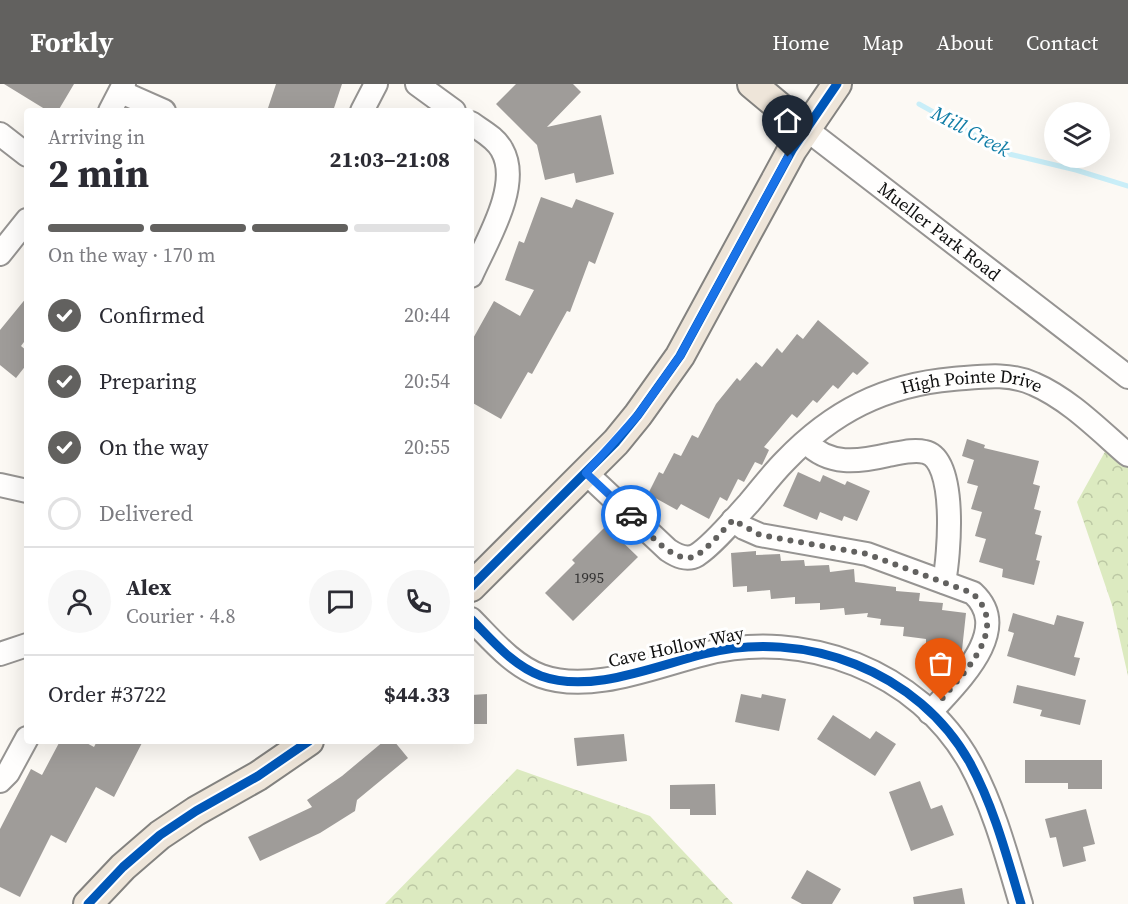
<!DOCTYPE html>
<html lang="en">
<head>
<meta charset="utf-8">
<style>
  :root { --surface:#fff; --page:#f7f7f7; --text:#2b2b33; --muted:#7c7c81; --line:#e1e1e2; --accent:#62615f }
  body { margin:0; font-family:"Source Serif 4",serif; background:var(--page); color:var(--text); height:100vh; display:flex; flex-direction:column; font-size:22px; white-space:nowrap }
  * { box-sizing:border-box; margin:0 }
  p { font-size:20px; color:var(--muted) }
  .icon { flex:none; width:33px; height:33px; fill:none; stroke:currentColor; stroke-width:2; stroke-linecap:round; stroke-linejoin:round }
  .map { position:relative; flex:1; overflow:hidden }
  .sheet { position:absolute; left:24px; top:24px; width:450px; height:636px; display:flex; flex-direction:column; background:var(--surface); border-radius:6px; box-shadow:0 6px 24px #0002 }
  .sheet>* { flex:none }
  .buttons { position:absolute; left:1044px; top:18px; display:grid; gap:12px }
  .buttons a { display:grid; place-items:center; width:66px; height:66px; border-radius:50%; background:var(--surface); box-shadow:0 6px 24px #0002; font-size:30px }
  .pin { position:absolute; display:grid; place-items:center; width:51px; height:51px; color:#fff; margin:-62px -26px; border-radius:50% 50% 50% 0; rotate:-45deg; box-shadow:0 0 6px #0007 }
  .pin .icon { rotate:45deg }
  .courier { position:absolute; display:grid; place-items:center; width:60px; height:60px; margin:-30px; border:4px solid #1a73e8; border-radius:50%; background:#fff; color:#222; box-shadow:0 2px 8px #0007 }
  .summary em { font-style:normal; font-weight:700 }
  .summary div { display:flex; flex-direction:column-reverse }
  .summary { display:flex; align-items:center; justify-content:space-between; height:102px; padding:0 24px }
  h1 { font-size:39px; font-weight:700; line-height:45px }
  .bar { display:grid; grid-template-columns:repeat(4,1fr); gap:9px 6px; align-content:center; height:72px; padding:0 24px }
  .bar i { height:8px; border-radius:4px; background:var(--line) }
  .bar .on { background:var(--accent) }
  .bar p { grid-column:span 4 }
  .line { display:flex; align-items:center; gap:15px; padding:0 24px; border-top:2px solid var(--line) }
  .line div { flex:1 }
  .round { display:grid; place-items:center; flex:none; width:63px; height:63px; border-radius:32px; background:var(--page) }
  ol { padding:0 24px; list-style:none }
  li { display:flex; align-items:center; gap:18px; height:66px }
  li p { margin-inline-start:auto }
  li .icon { padding:6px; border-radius:50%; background:var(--accent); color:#fff; stroke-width:4 }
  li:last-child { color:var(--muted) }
  li i { width:33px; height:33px; border:3px solid var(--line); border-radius:50% }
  header { display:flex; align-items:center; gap:36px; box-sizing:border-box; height:84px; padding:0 30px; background:var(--accent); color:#fff }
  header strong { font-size:28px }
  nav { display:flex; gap:33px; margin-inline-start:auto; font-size:21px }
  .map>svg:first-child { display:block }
  .forest { fill:url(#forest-crowns) }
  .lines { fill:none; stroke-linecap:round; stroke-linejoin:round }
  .stream { stroke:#c9eef8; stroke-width:5 }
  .building { fill:#9f9c99 }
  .minor-casing { stroke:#969492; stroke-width:26 }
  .major-casing { stroke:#83827f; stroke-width:32 }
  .minor { stroke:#fffefd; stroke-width:22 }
  .major { stroke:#eee5d9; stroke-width:28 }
  .cycleway-casing { stroke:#fff; stroke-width:13 }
  .cycleway { stroke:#0057b8; stroke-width:9 }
  .done { stroke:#62615f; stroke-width:6; stroke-dasharray:0 10.8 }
  .route { stroke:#1a73e8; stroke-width:8 }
  .labels { text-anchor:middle; stroke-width:6; stroke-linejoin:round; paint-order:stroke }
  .number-label { font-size:15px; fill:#333232 }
  .street-label { font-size:18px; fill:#0f0f0f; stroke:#fff }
  .water-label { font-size:20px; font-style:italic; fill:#127ea7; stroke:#fff }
</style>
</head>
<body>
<header>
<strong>Forkly</strong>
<nav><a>Home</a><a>Map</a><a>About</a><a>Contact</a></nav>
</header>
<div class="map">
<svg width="1128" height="820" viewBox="0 0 1128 820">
  <defs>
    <pattern id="forest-crowns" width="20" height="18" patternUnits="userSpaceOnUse" patternTransform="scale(1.5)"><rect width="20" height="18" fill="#dceac0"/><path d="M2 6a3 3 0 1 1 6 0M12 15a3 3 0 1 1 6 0" fill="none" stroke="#bcc8a4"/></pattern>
  </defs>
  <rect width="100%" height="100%" fill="#fcf9f4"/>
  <path class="forest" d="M1107 364 1128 376V592L1112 521 1077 418Z
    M517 685 650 732 733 820H385Z"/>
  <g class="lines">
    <path class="stream" d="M919 20 1009 70 1076 86 1128 102"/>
  </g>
  <path class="building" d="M4 0H74L58 27H48Z
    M276 0H342L333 27H267Z
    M516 0H573L581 8 547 43 601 31 614 90 576 99 574 89 545 96 537 61 496 20Z
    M541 113 572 124 576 115 614 129 595 180 589 177 570 228 567 227 532 290 528 288 501 335 471 318V258L494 217 520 232 534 206 505 196 519 157 524 159Z
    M27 213V254L21 262 27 267V280L16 294 0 281V246Z
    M818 236 869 279 857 291 853 288 838 305 833 301 817 319 813 316 797 334 792 330 764 363 769 366 762 381 755 378 744 398 738 395 727 417 720 413 709 435 681 420 677 426 648 410 659 388 663 390 674 369 681 372 692 351 698 354 716 320 737 294 740 297 756 278 762 283 777 264 782 269 797 250 803 255Z
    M967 355 985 361 984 364 1039 377 1033 400 1040 402 1034 425 1041 427 1035 450 1042 452 1036 476 1040 477 1034 501 1002 493 1003 485 979 478 986 455 975 452 982 428 971 425 978 402 967 399 974 376 962 372Z
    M798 388 820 398 823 391 845 401 847 397 870 407 857 437 844 432 842 437 820 428 817 436 783 422Z
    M606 442 638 473 573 537 545 509 575 479 572 476Z
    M756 467V471L780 470 781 477 804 476 805 482 829 481 830 488 854 485 855 498 896 503V507L920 509 919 517 943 519 942 526 966 529 962 566 926 562V555L903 552 904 543 880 541 881 535 867 533 868 529 845 531 844 524 820 526V519L795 520V513L771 515 770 506 747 508V502L733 503 731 469Z
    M1013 529 1054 541 1057 531 1084 538 1074 573 1080 574 1075 592 1007 572 1014 549 1008 547Z
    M1017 601 1086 616 1080 641 1040 632 1042 626 1013 619Z
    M487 610V640H471V611Z
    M741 610 761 614 762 610 786 615 779 647 735 638Z
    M833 631 870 655 876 647 896 660 875 692 817 655Z
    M624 650 627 677 577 682 574 654Z
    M60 657H83L94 663 97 657H143L114 713 96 703 66 759 51 751 20 813 0 803V745L31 685 42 691Z
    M384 657H394L408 674 357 716 355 727 320 749 260 777 248 753 312 723 307 716 342 692Z
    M1025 676H1102V705H1068V699H1025Z
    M920 697 931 725 942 721 954 751 911 767 889 708Z
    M715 700 716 731H690V725H670V701Z
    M1086 725 1095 760 1083 763 1086 777 1063 783 1056 753 1050 754 1045 735Z
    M807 786 841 805 832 820H802L791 814Z
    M962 804 965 820H914L913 813Z"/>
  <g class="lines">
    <defs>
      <g id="minor">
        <path d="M417 0 454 27"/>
        <path d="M121 8 164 27"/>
        <path d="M110 27 124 0"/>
        <path d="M362 27 376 0"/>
        <path d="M471 39C482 47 496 54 502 66 522 101 486 158 471 192"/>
        <path id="s1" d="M806 45 1128 293"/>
        <path d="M0 50 27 71"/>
        <path d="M0 170 27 136"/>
        <path d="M806 358C829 382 858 378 888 371 900 369 913 365 925 368 958 375 949 473 944 498"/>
        <path id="s2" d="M586 389 668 466C677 472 687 477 697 471 714 460 735 434 749 419 761 405 772 390 785 377 832 328 884 301 953 295 980 293 1008 288 1034 300 1069 315 1099 346 1128 371"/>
        <path d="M0 401 27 407"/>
        <path d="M733 436 744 444 760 451 867 470 973 509C1014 547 956 599 930 629"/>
        <path d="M471 535C492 556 512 581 541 592 591 610 655 582 704 570 804 544 919 587 970 679 994 723 1007 773 1021 820"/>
        <path d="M0 570 27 561"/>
        <path d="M0 697 8 689 27 654"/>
      </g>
      <path id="major" d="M752 0 806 45
        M471 503 616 358 638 331 680 272 792 66 837 0
        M88 820 123 783 160 751 196 727 258 692 309 657"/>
    </defs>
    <use href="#minor" class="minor-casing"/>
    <use href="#major" class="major-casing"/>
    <use href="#minor" class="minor"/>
    <use href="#major" class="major"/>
    <defs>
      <path id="cycleway" d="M471 503 616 358 638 331 680 272 792 66 837 0
        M471 535C492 556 512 581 541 592 591 610 655 582 704 570 804 544 919 587 970 679 994 723 1007 773 1021 820
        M88 820 123 783 160 751 196 727 258 692 309 657"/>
    </defs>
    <use href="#cycleway" class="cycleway-casing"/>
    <use href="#cycleway" class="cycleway"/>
  </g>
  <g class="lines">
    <path class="done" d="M631 431C645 445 674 482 695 472 707 466 723 446 733 436L760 451 867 470 972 509C1011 544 965 587 941 616"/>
    <path class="route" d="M631 431 586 389 638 331 680 272 788 73"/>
  </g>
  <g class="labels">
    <g class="number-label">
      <text x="589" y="499">1995</text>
    </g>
    <g class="street-label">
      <text dy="6" stroke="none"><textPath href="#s1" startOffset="168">Mueller Park Road</textPath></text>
      <text dy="6" stroke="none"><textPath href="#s2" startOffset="483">High Pointe Drive</textPath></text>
      <text transform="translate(676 563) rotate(-12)" y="6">Cave Hollow Way</text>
    </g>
    <g class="water-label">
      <text transform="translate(971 47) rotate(28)" y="7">Mill Creek</text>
    </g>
  </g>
</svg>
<div class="buttons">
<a><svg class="icon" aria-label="layers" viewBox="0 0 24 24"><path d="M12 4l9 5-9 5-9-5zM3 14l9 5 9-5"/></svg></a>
</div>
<div class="pin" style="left:941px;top:616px;background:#ea580c"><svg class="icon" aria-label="bag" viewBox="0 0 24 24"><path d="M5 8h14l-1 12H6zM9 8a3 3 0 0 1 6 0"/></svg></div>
<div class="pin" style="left:788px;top:73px;background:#1f2937"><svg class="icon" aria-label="home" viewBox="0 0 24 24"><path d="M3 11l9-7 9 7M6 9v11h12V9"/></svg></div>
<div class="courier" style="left:631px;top:431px"><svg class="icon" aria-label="car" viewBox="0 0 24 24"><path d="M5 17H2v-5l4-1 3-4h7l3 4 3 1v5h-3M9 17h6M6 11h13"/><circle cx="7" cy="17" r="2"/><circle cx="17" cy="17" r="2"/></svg></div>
<section class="sheet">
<div class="summary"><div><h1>2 min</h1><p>Arriving in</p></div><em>21:03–21:08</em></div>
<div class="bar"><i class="on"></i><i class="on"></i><i class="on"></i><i></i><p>On the way · 170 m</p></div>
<ol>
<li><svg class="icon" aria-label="check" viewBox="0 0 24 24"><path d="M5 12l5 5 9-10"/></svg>Confirmed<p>20:44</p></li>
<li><svg class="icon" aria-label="check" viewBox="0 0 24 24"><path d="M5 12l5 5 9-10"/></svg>Preparing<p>20:54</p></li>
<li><svg class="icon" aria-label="check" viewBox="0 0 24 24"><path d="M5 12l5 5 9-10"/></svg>On the way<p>20:55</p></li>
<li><i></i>Delivered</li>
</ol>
<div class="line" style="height:108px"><a class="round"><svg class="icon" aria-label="person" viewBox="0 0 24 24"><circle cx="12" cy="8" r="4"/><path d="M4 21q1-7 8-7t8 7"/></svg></a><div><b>Alex</b><p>Courier · 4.8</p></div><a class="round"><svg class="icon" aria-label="chat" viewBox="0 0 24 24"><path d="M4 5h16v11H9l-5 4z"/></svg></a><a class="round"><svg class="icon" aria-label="phone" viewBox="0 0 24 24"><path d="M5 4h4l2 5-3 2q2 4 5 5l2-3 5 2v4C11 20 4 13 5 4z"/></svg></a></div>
<div class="line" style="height:78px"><div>Order #3722</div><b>$44.33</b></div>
</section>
</div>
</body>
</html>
